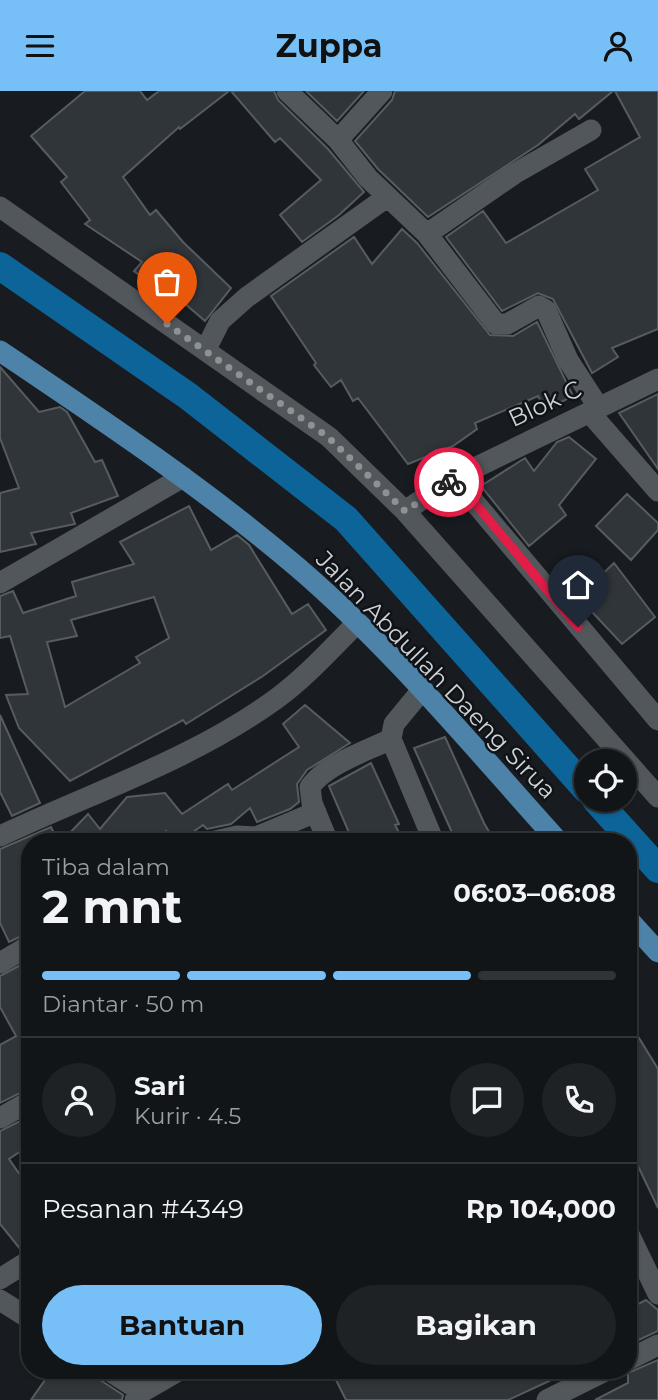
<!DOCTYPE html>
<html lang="id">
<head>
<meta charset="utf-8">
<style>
  :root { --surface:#121518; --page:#1f2225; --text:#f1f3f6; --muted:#9c9fa2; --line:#313437; --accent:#77bff7 }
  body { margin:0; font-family:Montserrat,sans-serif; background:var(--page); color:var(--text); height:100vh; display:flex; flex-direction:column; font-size:26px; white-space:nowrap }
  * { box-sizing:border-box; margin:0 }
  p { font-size:23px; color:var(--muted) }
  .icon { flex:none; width:38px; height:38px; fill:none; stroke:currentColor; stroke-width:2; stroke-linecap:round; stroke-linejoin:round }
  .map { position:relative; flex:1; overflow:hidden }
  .side { position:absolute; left:21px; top:742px; width:616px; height:546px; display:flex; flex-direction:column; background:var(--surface); border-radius:28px; box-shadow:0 2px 5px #0004,0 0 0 2px var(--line) }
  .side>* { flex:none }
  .tools { position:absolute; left:574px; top:658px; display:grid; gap:14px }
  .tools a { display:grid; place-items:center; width:63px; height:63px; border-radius:50%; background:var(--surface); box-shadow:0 2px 5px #0004,0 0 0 2px var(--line); font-size:35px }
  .pin { position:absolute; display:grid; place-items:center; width:60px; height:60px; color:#fff; margin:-72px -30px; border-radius:50% 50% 50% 0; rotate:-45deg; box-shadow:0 0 7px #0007 }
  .pin .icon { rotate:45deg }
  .courier { position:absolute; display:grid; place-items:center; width:70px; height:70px; margin:-35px; border:5px solid #e11d48; border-radius:50%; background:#fff; color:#222; box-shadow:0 2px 9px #0007 }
  .headline em { font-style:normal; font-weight:700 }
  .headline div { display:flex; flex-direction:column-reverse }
  .headline { display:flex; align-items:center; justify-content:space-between; height:119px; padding:0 21px }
  h1 { font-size:46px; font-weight:700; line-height:52px }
  .bar { display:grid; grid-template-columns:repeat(4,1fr); gap:10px 7px; align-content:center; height:84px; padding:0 21px }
  .bar i { height:9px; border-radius:5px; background:var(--line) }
  .bar .active { background:var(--accent) }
  .bar p { grid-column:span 4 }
  .line { display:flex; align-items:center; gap:18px; padding:0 21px; border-top:2px solid var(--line) }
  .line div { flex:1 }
  .round { display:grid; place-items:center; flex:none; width:74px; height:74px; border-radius:37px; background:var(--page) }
  .cta { display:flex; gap:14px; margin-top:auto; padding:14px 21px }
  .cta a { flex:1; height:80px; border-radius:42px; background:var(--accent); color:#111; font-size:28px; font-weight:700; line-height:80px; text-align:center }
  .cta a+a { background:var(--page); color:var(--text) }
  header { display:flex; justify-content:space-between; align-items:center; height:91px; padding:0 21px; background:var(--accent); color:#111; font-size:32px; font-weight:700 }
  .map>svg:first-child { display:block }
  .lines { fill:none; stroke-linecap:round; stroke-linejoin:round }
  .canal { stroke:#0d6498; stroke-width:28 }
  .building { fill:#303539; stroke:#565c60; stroke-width:2; fill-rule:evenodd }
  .minor { stroke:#52575b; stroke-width:21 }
  .major { stroke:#4d82a9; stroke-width:21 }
  .done { stroke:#8f9295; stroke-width:7; stroke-dasharray:0 12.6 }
  .route { stroke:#e11d48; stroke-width:9 }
  .labels { text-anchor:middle; stroke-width:5; stroke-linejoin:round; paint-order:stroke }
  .street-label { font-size:24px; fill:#cfd2d4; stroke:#0f1317 }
</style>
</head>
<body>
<header><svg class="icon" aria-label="menu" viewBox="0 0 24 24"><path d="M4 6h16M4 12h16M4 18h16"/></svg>Zuppa<svg class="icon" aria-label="person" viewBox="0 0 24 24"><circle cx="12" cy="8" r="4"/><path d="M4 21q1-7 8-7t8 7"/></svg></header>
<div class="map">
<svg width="658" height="1309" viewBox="0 0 658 1309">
  <rect width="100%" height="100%" fill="#181c20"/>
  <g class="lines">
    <path class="canal" d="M0 175 188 305 346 428 586 698
      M596 709 658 778"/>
  </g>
  <path class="building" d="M85 0H140L147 9 159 0H229L180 38 179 36 123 86 150 124 156 119 183 151 231 197 205 230 168 198 163 202 134 180 142 171 85 133 90 129 61 91 67 86 31 45Z
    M231 0H274L278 9 328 58 364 101 339 124 302 151 280 124 321 89 280 47 275 51Z
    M306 0H364L337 30Z
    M395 0H613L579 28 575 23 538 54 428 126 378 78 355 50 392 9Z
    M615 0H658V238L612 257 618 266 592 282 553 208 538 202 502 220 446 146 483 120 506 152 598 99 585 78 640 46Z
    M402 138 417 152 490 244 513 245 537 231 573 305 545 319 538 305 475 332 477 338 453 355 408 373 358 307 353 310 341 289 331 296 314 274 316 272 271 205 354 146 372 173Z
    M0 276 39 321 60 316 67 321 95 371 102 369 118 405 71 422 75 433 31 442 36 453 0 461V402L19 397 0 347Z
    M658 303V378L619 322Z
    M569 346 596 368 559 414 566 424 529 455 481 395 525 367 534 380 557 351Z
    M627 403 658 432V439L631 469 596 435Z
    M189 415 211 459 237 444 249 454 292 523 308 513 326 539 263 585 186 633 183 629 70 690 19 637 6 604 28 603 10 545 0 547V505L13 500 23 522 76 505 72 491 134 473 120 451ZM154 506 169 547 136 566 140 572 65 616 47 551 77 545 71 529Z
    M614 472 655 526 622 553 578 506Z
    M305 614 350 652 307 679 297 693 299 711 290 718 257 731 250 717 231 733 207 738 203 734 179 751 166 740 156 751H61L88 723 100 738 127 706 165 702 182 723 228 693 232 699 299 656 283 633Z
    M0 624 40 712 12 725 0 701Z
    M445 646 484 732 495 751H456L450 737 414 657Z
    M371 672 399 733 395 734 404 751H353L329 695Z
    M51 736 58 751H30V841L9 851 0 832V758Z
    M30 869V997L0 1012V954L16 945 0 916V885Z
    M628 929 658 978V1117L628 1054Z
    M30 1025V1054L9 1068 30 1098V1156L21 1159 0 1133V1040Z
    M646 1209 658 1219V1240L628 1254V1218Z
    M658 1269V1309H595L628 1292V1282Z
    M52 1279H85L123 1304 122 1309H31Z
    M331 1279H573L508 1309H346Z"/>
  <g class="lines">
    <path class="minor" d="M287 0 338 49 368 87 427 143 496 233H507L539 215 546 219 568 269 599 317
      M338 49 382 0
      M0 116 329 346 405 420 658 706
      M427 143 514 83 591 39
      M206 258 220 230 247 206 387 106
      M590 322 658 400
      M454 387 658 288
      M405 420 454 387 658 629
      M0 492 183 386
      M422 599 394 633 391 648 434 751
      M0 745C93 701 192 669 276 608 306 586 331 558 357 532
      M211 751 237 745 256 746 316 721
      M328 751 312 712 310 696C326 673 367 660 391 648
      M0 872 30 854
      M0 1027 30 1010
      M628 1141 658 1203
      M0 1188 30 1169
      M0 1209 30 1228
      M628 1269 658 1254
      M108 1279 142 1301
      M135 1309 142 1301 180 1279
      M547 1309 607 1279"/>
    <path class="major" d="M0 260C101 328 203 396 296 475 392 557 474 657 559 751
      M628 828 658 861"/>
  </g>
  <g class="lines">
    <path class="done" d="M167 233 328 346 405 420 449 391"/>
    <path class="route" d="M449 391 454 387 578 536"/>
  </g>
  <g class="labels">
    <g class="street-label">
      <text transform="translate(545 313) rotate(-25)" y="8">Blok C</text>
      <text transform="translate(436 584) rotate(46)" y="8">Jalan Abdullah Daeng Sirua</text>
    </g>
  </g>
</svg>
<div class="tools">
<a><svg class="icon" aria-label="locate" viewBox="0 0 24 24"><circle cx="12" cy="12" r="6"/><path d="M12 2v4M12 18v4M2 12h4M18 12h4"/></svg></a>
</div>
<div class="pin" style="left:167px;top:233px;background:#ea580c"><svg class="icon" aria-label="bag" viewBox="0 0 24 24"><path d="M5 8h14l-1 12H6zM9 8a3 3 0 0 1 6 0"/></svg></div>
<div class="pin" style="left:578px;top:536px;background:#1f2937"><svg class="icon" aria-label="home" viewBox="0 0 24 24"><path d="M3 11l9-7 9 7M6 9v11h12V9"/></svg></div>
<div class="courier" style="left:449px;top:391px"><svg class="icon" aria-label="bike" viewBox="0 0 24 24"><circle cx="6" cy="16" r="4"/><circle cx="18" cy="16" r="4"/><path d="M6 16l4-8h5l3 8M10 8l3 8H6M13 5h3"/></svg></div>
<section class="side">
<div class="headline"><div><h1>2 mnt</h1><p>Tiba dalam</p></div><em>06:03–06:08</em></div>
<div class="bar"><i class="active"></i><i class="active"></i><i class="active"></i><i></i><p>Diantar · 50 m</p></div>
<div class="line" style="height:126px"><a class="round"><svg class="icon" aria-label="person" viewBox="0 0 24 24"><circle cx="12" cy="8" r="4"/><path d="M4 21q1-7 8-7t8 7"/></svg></a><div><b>Sari</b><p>Kurir · 4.5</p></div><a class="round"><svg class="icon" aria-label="chat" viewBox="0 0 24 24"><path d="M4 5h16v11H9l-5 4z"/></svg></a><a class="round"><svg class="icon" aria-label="phone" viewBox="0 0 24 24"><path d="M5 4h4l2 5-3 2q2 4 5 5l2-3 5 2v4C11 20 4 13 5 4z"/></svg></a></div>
<div class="line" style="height:91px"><div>Pesanan #4349</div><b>Rp 104,000</b></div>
<div class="cta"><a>Bantuan</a><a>Bagikan</a></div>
</section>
</div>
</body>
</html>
